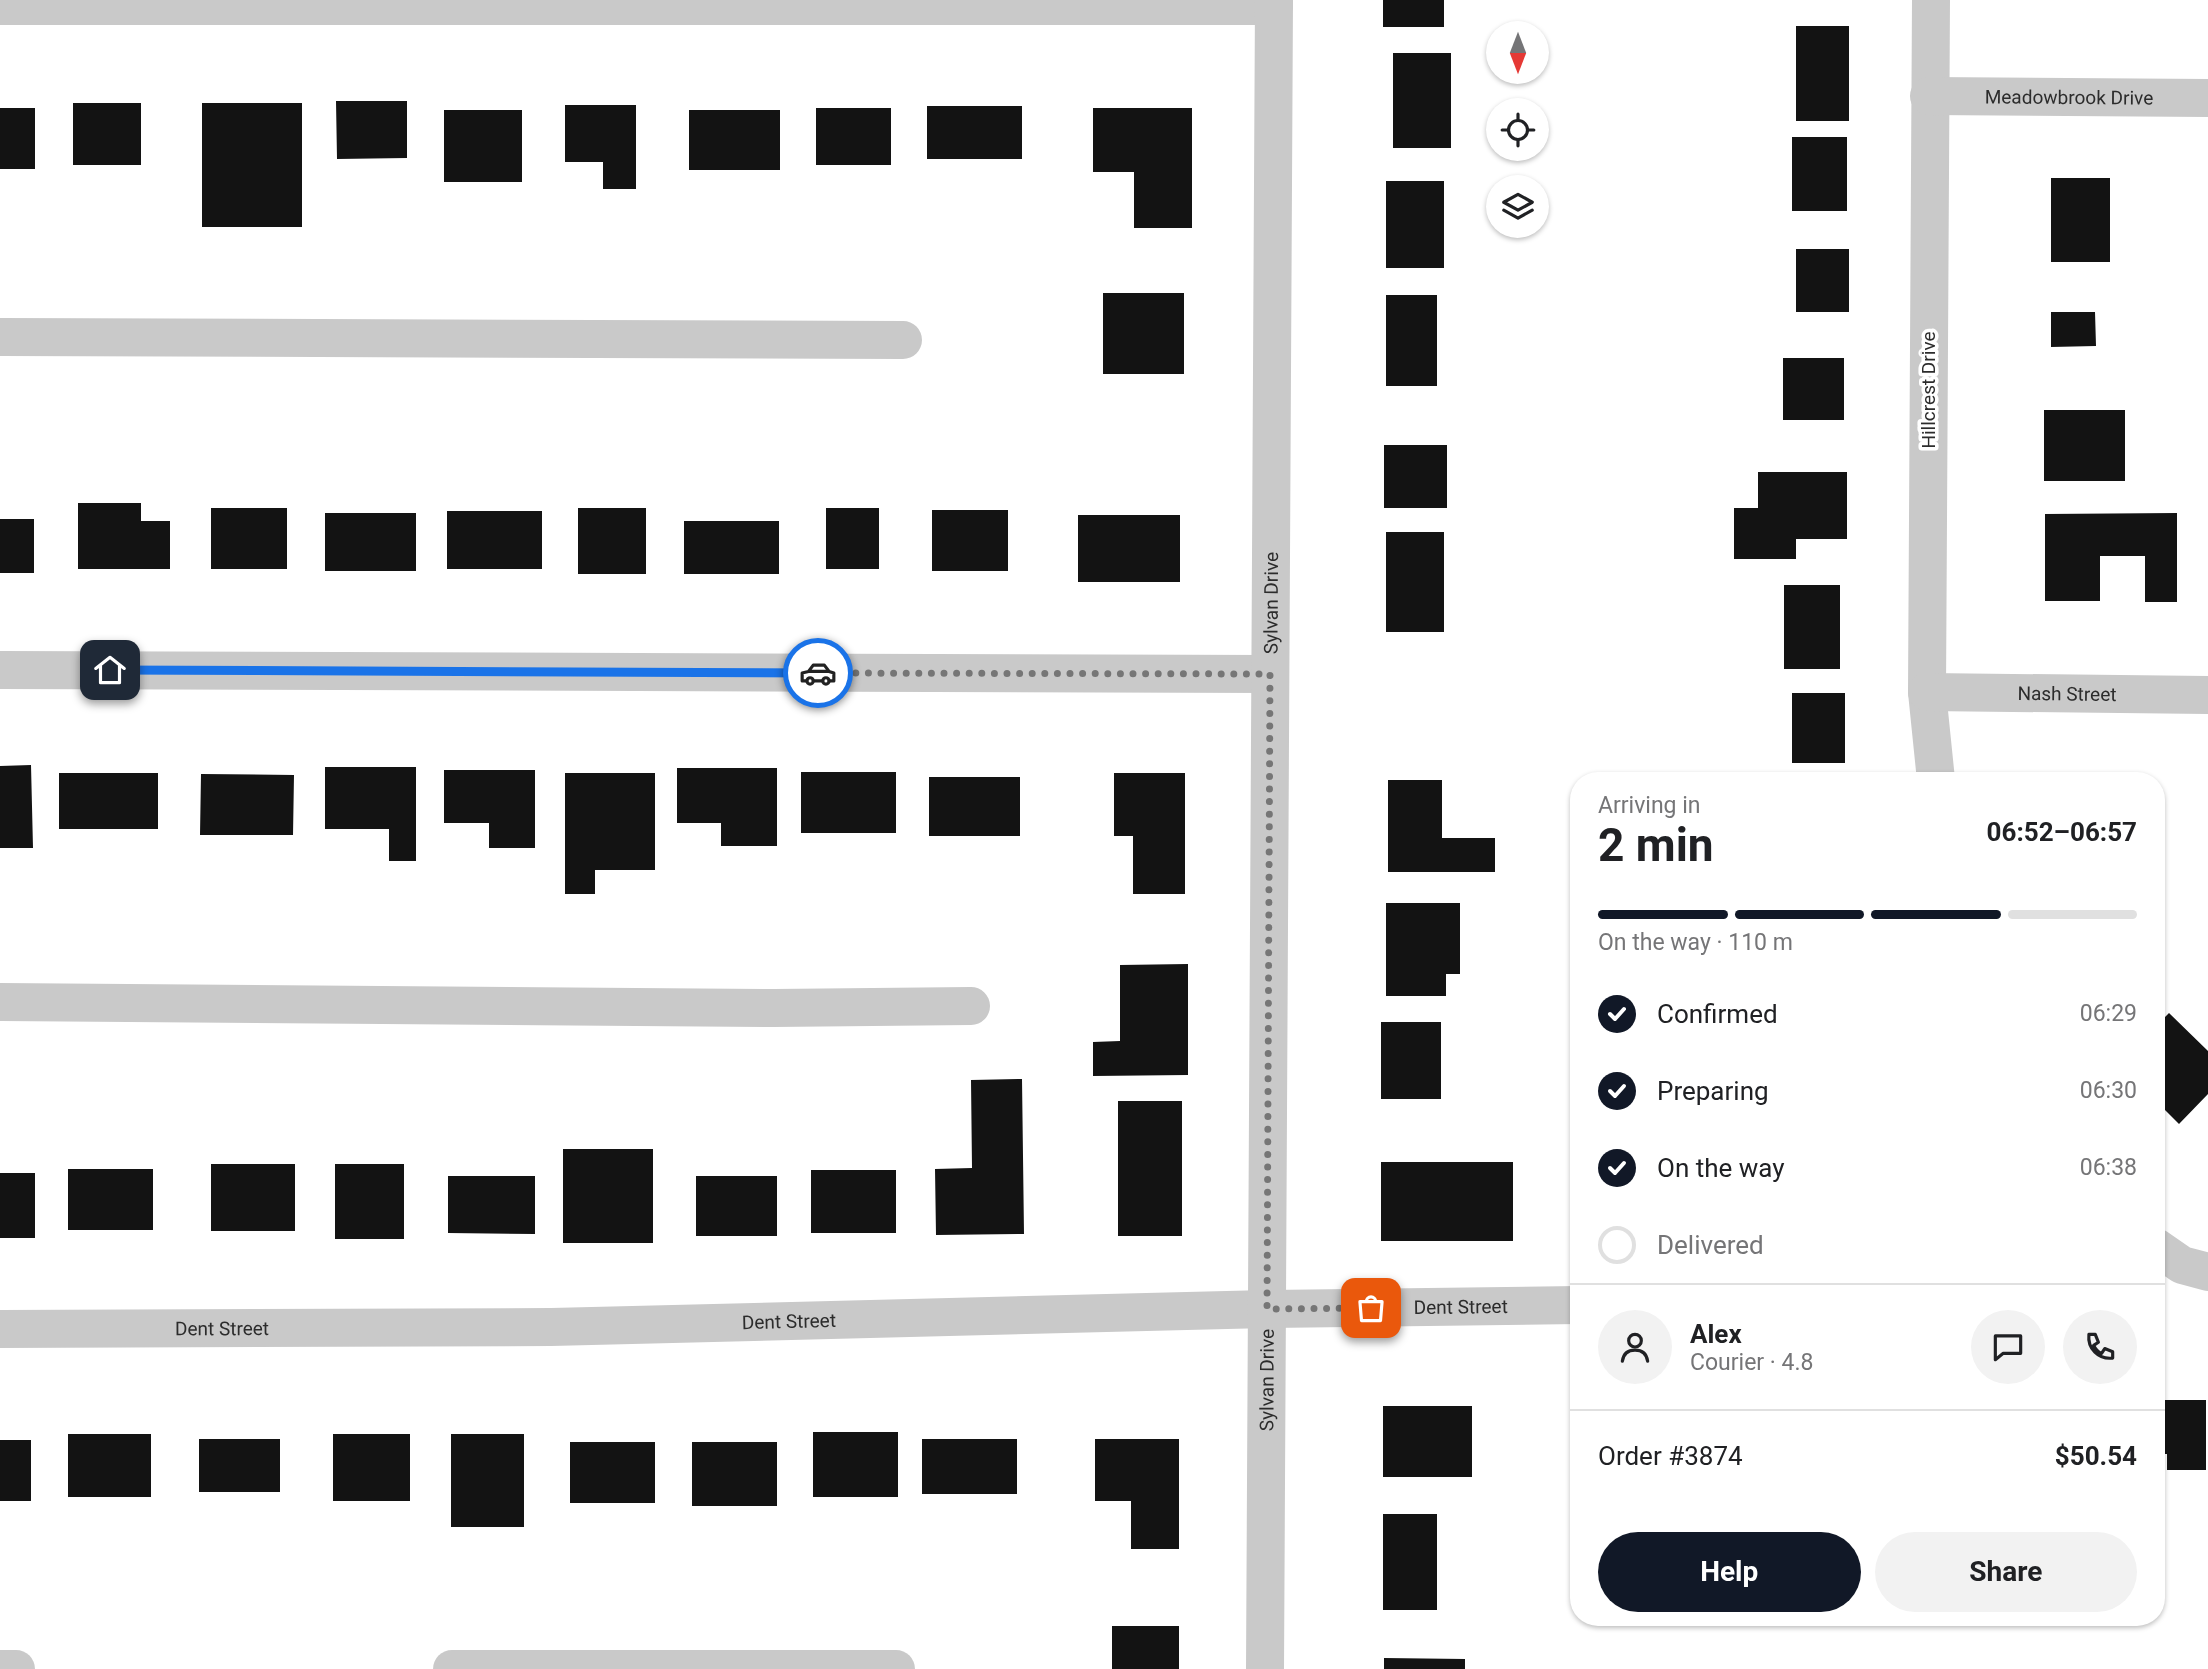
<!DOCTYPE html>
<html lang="en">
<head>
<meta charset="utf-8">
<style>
  :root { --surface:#fff; --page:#f2f2f2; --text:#202124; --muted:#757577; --line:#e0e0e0; --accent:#111827 }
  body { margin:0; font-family:Roboto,sans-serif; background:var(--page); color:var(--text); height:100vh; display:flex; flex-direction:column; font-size:26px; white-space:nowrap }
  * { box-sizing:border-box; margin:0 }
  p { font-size:23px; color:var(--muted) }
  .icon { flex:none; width:38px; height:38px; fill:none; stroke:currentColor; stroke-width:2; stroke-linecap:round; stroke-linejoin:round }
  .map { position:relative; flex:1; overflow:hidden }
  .drawer { position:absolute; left:1570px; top:772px; width:595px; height:854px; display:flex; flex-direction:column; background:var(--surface); border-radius:28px; box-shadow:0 2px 5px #0004 }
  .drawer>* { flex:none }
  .needle { width:46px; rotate:180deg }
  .controls { position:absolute; left:1486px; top:21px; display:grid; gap:14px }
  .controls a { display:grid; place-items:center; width:63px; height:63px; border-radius:50%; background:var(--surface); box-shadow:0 2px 5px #0004; font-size:35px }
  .pin { position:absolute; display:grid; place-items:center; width:60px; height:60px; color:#fff; margin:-30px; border-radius:14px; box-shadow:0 4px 10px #0006 }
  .courier { position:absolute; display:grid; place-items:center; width:70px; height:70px; margin:-35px; border:5px solid #1a73e8; border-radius:50%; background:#fff; color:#222; box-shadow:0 2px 9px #0007 }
  .head em { font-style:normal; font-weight:700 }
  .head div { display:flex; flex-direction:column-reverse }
  .head { display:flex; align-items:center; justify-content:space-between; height:119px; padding:0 28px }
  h1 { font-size:46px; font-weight:700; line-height:52px }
  .bar { display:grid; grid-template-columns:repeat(4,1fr); gap:10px 7px; align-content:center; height:84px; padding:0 28px }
  .bar i { height:9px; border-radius:5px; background:var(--line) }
  .bar .selected { background:var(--accent) }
  .bar p { grid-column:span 4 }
  .line { display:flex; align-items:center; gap:18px; padding:0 28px; border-top:2px solid var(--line) }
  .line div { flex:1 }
  .round { display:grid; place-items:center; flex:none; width:74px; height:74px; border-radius:37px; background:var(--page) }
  ol { padding:0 28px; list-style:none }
  li { display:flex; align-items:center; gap:21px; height:77px }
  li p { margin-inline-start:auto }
  li .icon { padding:7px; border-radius:50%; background:var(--accent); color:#fff; stroke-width:4 }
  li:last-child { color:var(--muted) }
  li i { width:38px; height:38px; border:4px solid var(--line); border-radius:50% }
  .action { display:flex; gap:14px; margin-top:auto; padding:14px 28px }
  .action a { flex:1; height:80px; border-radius:42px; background:var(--accent); color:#fff; font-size:28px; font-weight:700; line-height:80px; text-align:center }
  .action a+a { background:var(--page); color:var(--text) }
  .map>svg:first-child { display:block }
  .building { fill:#131313 }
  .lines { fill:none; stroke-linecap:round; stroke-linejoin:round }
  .minor { stroke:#c9c9c9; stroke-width:38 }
  .done { stroke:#767676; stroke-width:7; stroke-dasharray:0 12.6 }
  .route { stroke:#1a73e8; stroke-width:9 }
  .labels { text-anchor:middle; stroke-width:7; stroke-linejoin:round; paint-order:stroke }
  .street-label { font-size:19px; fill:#2c2c2c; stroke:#fff }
</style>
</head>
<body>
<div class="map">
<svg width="2208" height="1669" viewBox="0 0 2208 1669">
  <rect width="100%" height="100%" fill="#fff"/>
  <path class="building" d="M1383 0H1444V27H1383Z
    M1796 26H1849V121H1796Z
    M1393 53H1451V148H1393Z
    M336 101H407V158L337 159Z
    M73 103H141V165H73Z
    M202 103H302V227H202Z
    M565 105H636V189H603V162H565Z
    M927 106H1022V159H927Z
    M0 108H35V169H0Z
    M816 108H891V165H816Z
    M1093 108H1192V228H1134V172H1093Z
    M444 110H522V182H444Z
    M689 110H780V170H689Z
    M1792 137H1847V211H1792Z
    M2051 178H2110V262H2051Z
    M1386 181H1444V268H1386Z
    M1796 249H1849V312H1796Z
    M1103 293H1184V374H1103Z
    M1386 295H1437V386H1386Z
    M2051 312H2095L2096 346 2051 347Z
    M1783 358H1844V420H1783Z
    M2044 410H2125V481H2044Z
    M1384 445H1447V508H1384Z
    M1758 472H1847V539H1796V559H1734V508H1758Z
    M78 503H141V521H170V569H78Z
    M211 508H287V569H211Z
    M578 508H646V574H578Z
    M826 508H879V569H826Z
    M932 510H1008V571H932Z
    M447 511H542V569H447Z
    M325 513H416V571H325Z
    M2177 513V602H2145V556H2100V601H2045V514Z
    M1078 515H1180V582H1078Z
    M0 519H34V573H0Z
    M684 521H779V574H684Z
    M1386 532H1444V632H1386Z
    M1784 585H1840V669H1784Z
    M1792 693H1845V763H1792Z
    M31 765 33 848H0V766Z
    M325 767H416V861H389V829H325Z
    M677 768H777V846H721V823H677Z
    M444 770H535V848H489V823H444Z
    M801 772H896V833H801Z
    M59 773H158V829H59Z
    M565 773H655V870H595V894H565Z
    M1114 773H1185V894H1133V836H1114Z
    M201 774 294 775 293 835H200Z
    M929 777H1020V836H929Z
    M1388 780H1442V838H1495V872H1388Z
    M1386 903H1460V974H1446V996H1386Z
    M1188 964V1075L1093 1076V1042L1120 1041V965Z
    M2169 1013 2208 1051V1094L2179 1124 2156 1101V1026Z
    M1381 1022H1441V1099H1381Z
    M1022 1079 1024 1234 936 1235 935 1169 972 1168 971 1080Z
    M1118 1101H1182V1236H1118Z
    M563 1149H653V1243H563Z
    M1381 1162H1513V1241H1381Z
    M211 1164H295V1231H211Z
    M335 1164H404V1239H335Z
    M68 1169H153V1230H68Z
    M811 1170H896V1233H811Z
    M0 1173H35V1238H0Z
    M448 1176H535V1234L448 1233Z
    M696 1176H777V1236H696Z
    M2156 1400H2206V1470H2167V1454H2156Z
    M1383 1406H1472V1477H1383Z
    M813 1432H898V1497H813Z
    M68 1434H151V1497H68Z
    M333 1434H410V1501H333Z
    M451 1434H524V1527H451Z
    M199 1439H280V1492H199Z
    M922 1439H1017V1494H922Z
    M1095 1439H1179V1549H1131V1501H1095Z
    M0 1440H31V1501H0Z
    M570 1442H655V1503H570Z
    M692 1442H777V1506H692Z
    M1383 1514H1437V1610H1383Z
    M1112 1626H1179V1669H1112Z
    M1384 1658 1465 1659V1669H1384Z"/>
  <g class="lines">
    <g class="minor">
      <path d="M1931 0 1927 692 1936 780"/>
      <path d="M0 6H1274"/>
      <path id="s1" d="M1929 96 2208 98"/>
      <path d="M0 337 903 340"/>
      <path d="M0 670 1270 674"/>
      <path id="s2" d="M1927 692 2208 695"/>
      <path d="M0 1002 774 1008 971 1006"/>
      <path d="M2156 1247 2182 1265 2208 1272"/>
      <path id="s3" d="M0 1329 551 1327 1267 1309 1578 1305"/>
      <path d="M0 1669H16"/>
      <path d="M452 1669H896"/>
      <path id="s4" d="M1265 1669 1274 0"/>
    </g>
  </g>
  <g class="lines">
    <path class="done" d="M818 673 1270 674 1267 1309 1371 1308"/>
    <path class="route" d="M110 670 818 673"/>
  </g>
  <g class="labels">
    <g class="street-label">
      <text dy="7" stroke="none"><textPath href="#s1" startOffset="140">Meadowbrook Drive</textPath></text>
      <text transform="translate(1928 390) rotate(-90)" y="7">Hillcrest Drive</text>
      <text dy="7" stroke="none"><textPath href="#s4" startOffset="1066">Sylvan Drive</textPath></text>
      <text dy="7" stroke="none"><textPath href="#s2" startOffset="140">Nash Street</textPath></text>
      <text dy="7" stroke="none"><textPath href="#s3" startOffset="1461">Dent Street</textPath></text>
      <text dy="7" stroke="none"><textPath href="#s3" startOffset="789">Dent Street</textPath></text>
      <text dy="7" stroke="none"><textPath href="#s3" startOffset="222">Dent Street</textPath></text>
      <text dy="7" stroke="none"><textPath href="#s4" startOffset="289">Sylvan Drive</textPath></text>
    </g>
  </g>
</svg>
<div class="controls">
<a><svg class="needle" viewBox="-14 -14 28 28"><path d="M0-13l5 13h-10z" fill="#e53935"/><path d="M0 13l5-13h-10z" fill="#757577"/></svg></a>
<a><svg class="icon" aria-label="locate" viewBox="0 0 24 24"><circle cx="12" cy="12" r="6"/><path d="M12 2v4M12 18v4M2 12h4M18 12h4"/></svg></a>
<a><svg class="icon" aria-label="layers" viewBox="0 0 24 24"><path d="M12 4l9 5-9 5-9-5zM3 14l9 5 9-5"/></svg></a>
</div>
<div class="pin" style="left:1371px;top:1308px;background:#ea580c"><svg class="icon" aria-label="bag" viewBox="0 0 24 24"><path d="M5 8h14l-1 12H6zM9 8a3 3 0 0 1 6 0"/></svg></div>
<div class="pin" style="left:110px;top:670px;background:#1f2937"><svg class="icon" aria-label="home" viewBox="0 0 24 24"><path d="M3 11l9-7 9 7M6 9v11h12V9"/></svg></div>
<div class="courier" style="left:818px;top:673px"><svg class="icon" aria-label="car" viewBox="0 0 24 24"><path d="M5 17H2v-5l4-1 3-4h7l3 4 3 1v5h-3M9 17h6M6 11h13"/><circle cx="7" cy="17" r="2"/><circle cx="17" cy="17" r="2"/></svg></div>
<section class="drawer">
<div class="head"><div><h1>2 min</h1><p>Arriving in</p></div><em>06:52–06:57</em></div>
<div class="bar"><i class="selected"></i><i class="selected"></i><i class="selected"></i><i></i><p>On the way · 110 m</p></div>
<ol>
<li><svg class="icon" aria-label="check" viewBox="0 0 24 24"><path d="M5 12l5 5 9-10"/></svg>Confirmed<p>06:29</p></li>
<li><svg class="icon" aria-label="check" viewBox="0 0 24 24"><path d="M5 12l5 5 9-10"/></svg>Preparing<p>06:30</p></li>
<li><svg class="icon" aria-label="check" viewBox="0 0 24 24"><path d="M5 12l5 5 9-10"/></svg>On the way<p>06:38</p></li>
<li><i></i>Delivered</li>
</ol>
<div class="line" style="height:126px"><a class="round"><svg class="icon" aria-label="person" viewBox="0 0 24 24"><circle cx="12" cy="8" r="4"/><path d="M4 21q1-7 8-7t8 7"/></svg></a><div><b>Alex</b><p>Courier · 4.8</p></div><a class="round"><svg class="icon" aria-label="chat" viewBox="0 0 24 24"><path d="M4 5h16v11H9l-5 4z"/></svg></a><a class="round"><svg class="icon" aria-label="phone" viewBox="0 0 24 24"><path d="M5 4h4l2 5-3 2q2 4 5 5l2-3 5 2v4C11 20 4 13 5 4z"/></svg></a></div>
<div class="line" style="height:91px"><div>Order #3874</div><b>$50.54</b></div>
<div class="action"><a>Help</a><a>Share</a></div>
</section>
</div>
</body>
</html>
